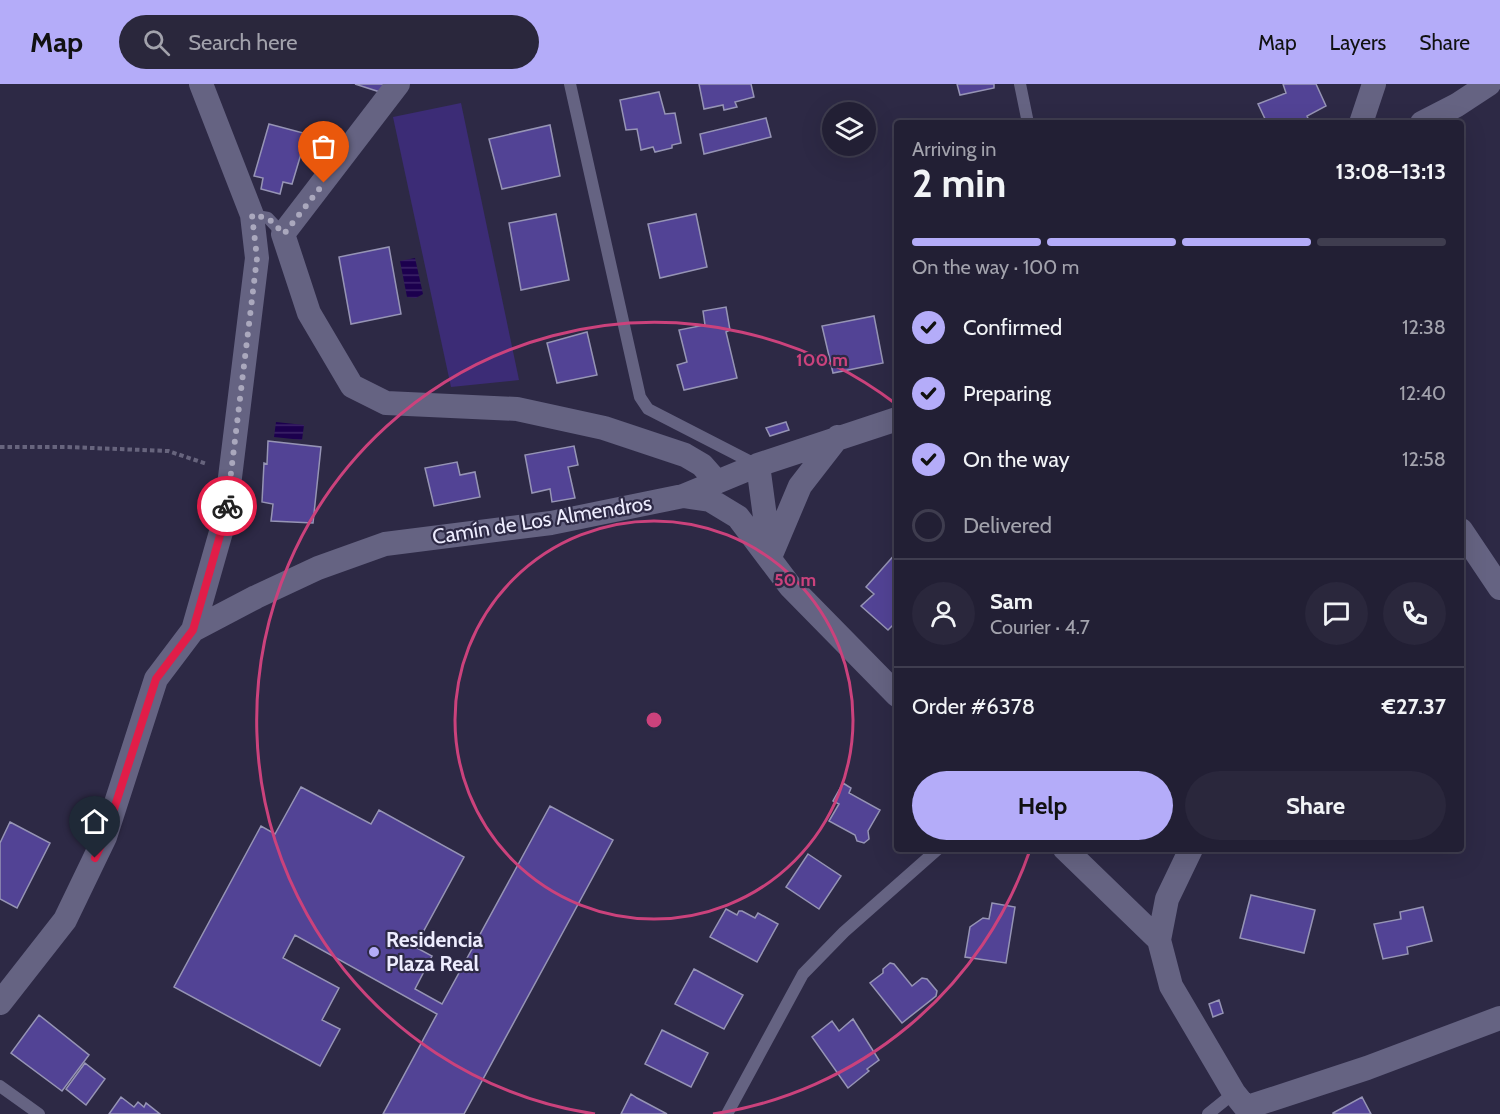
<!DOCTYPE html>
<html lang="en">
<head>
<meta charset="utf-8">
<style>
  :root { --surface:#221f34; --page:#2a273c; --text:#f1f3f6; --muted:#a2a2ac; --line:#3f3d4f; --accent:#b4acf9 }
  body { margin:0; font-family:Cabin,sans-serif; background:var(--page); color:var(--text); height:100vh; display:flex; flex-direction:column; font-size:22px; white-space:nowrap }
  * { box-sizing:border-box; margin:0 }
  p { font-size:20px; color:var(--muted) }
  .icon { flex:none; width:33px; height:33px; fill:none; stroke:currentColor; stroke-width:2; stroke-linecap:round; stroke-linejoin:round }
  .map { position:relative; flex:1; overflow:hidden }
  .side { position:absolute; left:894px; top:36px; width:570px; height:732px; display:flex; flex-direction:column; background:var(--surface); border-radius:6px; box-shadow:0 6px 24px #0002,0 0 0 2px var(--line) }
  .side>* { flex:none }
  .controls { position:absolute; left:822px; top:18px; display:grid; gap:12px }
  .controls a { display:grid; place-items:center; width:54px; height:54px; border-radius:50%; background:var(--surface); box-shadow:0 6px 24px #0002,0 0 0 2px var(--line); font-size:30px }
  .pin { position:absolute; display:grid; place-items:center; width:51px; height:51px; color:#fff; margin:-62px -26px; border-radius:50% 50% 50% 0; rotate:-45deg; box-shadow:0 0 6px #0007 }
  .pin .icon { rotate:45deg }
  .courier { position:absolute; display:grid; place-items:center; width:60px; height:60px; margin:-30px; border:4px solid #e11d48; border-radius:50%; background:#fff; color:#222; box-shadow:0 2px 8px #0007 }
  .head em { font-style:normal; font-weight:700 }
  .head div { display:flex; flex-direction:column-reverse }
  .head { display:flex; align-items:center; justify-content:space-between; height:102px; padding:0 18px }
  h1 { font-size:39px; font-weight:700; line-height:45px }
  .bar { display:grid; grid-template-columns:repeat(4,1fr); gap:9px 6px; align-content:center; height:72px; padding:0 18px }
  .bar i { height:8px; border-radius:4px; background:var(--line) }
  .bar .active { background:var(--accent) }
  .bar p { grid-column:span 4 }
  .line { display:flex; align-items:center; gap:15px; padding:0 18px; border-top:2px solid var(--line) }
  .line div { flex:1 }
  .round { display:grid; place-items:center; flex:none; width:63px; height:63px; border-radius:32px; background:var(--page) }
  ol { padding:0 18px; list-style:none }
  li { display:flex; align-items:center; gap:18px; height:66px }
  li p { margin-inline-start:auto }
  li .icon { padding:6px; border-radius:50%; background:var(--accent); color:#111; stroke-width:4 }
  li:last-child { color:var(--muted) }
  li i { width:33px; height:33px; border:3px solid var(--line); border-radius:50% }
  .action { display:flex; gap:12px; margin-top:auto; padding:12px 18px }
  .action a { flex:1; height:69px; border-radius:36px; background:var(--accent); color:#111; font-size:24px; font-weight:700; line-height:69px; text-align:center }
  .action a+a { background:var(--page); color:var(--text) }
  header { display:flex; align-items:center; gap:36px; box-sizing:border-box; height:84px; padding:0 30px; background:var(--accent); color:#111 }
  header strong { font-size:28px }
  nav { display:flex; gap:33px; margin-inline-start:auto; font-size:21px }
  .search { width:420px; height:54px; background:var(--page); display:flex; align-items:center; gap:15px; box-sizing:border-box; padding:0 21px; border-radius:33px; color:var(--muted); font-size:22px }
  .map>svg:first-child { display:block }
  .pitch { fill:#3c2c76 }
  .water { fill:url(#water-rules) }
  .building { fill:#524395; stroke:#9694b5; stroke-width:1.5 }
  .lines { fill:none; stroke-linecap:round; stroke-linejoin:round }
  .path { stroke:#67647d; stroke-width:4; stroke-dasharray:4.5 3; stroke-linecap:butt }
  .lane { stroke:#656382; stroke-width:12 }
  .street { stroke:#656382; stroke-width:24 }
  .done { stroke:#aaa8bd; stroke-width:6; stroke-dasharray:0 10.8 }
  .route { stroke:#e11d48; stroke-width:8 }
  .ring { fill:none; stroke:#cb427c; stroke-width:3 }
  .poi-dot { fill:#b4acf9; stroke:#2d2945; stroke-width:2 }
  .labels { text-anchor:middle; stroke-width:4.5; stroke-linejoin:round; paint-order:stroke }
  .street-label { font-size:21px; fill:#edecfe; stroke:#2d2945 }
  .poi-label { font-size:21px; font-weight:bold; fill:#edecfe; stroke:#2d2945; text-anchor:start }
  .centre { fill:#cb427c; stroke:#2d2945; stroke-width:3 }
  .ring-label { font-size:18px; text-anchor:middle; font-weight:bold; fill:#cb427c; stroke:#2d2945; stroke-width:4.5; stroke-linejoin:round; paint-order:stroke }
</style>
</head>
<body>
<header>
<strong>Map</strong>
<div class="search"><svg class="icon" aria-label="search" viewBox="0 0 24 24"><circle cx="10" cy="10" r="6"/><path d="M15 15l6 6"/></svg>Search here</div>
<nav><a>Map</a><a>Layers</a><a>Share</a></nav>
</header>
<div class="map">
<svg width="1500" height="1030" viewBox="0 0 1500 1030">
  <defs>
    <pattern id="water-rules" width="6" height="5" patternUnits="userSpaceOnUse" patternTransform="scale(1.5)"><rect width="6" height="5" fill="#1c004e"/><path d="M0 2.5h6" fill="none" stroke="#3d2569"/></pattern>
  </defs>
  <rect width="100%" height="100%" fill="#2d2945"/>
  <path class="pitch" d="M461 19 519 296 451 303 393 33Z"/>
  <path class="water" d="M415 174 423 210 416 214 407 213 400 177Z
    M276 338 304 341 302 356 274 353Z"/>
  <path class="building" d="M355 0H385L380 8Z
    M699 0H751L754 13 735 18 737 23 724 26 723 21 704 25Z
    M957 0H994V4L960 11Z
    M1283 0H1316L1326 22 1307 32 1310 39H1267L1258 20 1286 9Z
    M659 8 665 30 675 29 681 59 672 61V64L655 68 653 63 641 66 637 45 626 46 620 16Z
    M766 34 771 53 704 70 700 50Z
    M269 40 307 50 292 100 283 98 280 110 261 105 263 94 254 92Z
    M550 41 560 92 502 105 489 55Z
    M556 130 569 196 521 206 509 139Z
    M696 130 707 183 660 194 648 140Z
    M389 163 401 230 351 240 339 173Z
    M726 223 730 246 726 248 737 294 684 306 677 281 687 278 679 246 705 241 703 227Z
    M874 232 883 279 833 289 822 242Z
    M587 248 597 291 557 299 547 259Z
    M786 338 789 346 770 352 766 344Z
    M268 357 321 363 313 439 271 437 273 420 262 418 264 379 267 380Z
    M574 362 578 381 568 383 575 414 552 418 550 405 532 409 525 371Z
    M457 378 460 391 475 388 480 413 434 422 425 384Z
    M897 468V537L888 546 861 522 874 510 866 503Z
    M843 699 851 704 849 709 880 726 868 747 869 755 864 759 857 757 855 751 829 737 839 720 833 717Z
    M301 703 371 740 379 726 464 773 415 863 432 872 415 905 442 920 550 722 613 756 464 1030H383L437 930 295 851 283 874 339 904 322 936 340 945 320 982 174 903 261 742 275 750Z
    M10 738 50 759 17 824 0 815V759Z
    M808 770 841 792 819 825 786 803Z
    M1251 811 1315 826 1304 869 1240 854Z
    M992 819 1015 823 1006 879 965 873 970 843 983 834 989 835Z
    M1423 823 1432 857 1407 863 1408 870 1383 875 1374 840 1401 835 1400 828Z
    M726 825 737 831 739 827H742L755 834 758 829 778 840 757 878 710 853Z
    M890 879 894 880 912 902 922 894 927 895 937 907 936 912 902 939 870 899 883 889V885Z
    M694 885 743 911 724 945 675 920Z
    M1219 916 1223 929 1213 933 1209 920Z
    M39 931 89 971 62 1007 11 969Z
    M853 935 879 976 867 985 869 987 848 1004 812 953 832 937 839 947Z
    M662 946 708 969 691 1003 645 980Z
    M85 979 105 995 86 1021 66 1005Z
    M631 1010 637 1014 667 1030H621Z
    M121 1013 134 1023 138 1018 144 1023 146 1019 160 1030H109Z
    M1362 1013 1371 1030H1333V1029Z"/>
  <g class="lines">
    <path class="path" d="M0 363H67L168 367 207 380"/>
    <path class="lane" d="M570 0 640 313 648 325 757 381
      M1020 0 1028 39
      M252 131 268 134 283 150
      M0 1002 39 1030
      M727 1030 803 890 844 848 938 765
      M1208 1030 1234 1009"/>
    <path class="street" d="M398 0 283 150 309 229 352 302 386 319 517 325 604 344 685 371 702 381 717 398
      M1361 39 1374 0
      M1422 39 1457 21 1489 0
      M758 381 770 470
      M683 412 710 416 738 433 790 502 897 611
      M1461 446 1500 504
      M770 473 800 402 838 353
      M193 546 256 513 318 484 385 460 551 439 683 412 758 381 897 335
      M1065 765 1159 856 1171 902 1234 1009 1251 1030
      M1159 856 1167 815 1191 765
      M0 919 65 836 105 753 156 595 193 546 225 434 257 174 252 131 201 0
      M1248 1023 1367 984 1500 934"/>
  </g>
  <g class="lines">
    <path class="done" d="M227 422 257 174 252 131 268 134 284 150 324 99"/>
    <path class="route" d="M95 774 105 753 156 595 193 546 225 434 227 422"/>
  </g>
  <g class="ring">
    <circle cx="654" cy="636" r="199"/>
    <path d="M1030 766A398 398 0 0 1 713 1030M595 1030A398 398 0 1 1 896 320"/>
  </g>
  <circle class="poi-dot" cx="374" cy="868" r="6"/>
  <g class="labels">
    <g class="street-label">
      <text transform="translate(542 436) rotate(-9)" y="7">Camín de Los Almendros</text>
    </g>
    <g class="poi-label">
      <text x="386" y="863">Residencia<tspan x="386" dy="24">Plaza Real</tspan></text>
    </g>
  </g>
  <circle cx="654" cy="636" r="9" class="centre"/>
  <g class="ring-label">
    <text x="822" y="282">100 m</text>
    <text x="795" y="502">50 m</text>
  </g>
</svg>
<div class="controls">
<a><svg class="icon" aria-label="layers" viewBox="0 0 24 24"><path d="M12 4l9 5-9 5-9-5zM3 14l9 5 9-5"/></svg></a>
</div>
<div class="pin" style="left:324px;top:99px;background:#ea580c"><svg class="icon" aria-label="bag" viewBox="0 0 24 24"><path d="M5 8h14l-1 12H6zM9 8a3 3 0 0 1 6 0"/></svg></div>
<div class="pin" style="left:95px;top:774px;background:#1f2937"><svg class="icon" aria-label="home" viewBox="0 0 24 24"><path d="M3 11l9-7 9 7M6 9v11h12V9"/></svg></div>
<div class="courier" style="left:227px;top:422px"><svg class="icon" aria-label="bike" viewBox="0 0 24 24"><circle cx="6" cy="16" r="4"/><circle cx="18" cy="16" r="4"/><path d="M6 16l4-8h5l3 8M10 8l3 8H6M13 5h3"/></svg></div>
<section class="side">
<div class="head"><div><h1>2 min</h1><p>Arriving in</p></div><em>13:08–13:13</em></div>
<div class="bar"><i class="active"></i><i class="active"></i><i class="active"></i><i></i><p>On the way · 100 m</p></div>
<ol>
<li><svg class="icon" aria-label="check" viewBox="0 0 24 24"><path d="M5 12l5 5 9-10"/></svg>Confirmed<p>12:38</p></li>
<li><svg class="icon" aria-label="check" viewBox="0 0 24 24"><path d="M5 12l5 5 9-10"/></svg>Preparing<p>12:40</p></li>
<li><svg class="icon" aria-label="check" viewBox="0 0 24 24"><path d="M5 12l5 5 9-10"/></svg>On the way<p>12:58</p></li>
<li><i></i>Delivered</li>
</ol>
<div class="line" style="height:108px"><a class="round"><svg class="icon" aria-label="person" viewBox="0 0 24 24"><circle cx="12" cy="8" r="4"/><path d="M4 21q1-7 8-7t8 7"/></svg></a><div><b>Sam</b><p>Courier · 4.7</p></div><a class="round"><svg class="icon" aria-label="chat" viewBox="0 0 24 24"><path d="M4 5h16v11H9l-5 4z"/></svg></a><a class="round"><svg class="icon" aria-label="phone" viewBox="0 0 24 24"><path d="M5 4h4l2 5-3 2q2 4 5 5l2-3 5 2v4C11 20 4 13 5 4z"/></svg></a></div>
<div class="line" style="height:78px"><div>Order #6378</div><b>€27.37</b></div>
<div class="action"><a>Help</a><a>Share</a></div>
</section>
</div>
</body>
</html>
